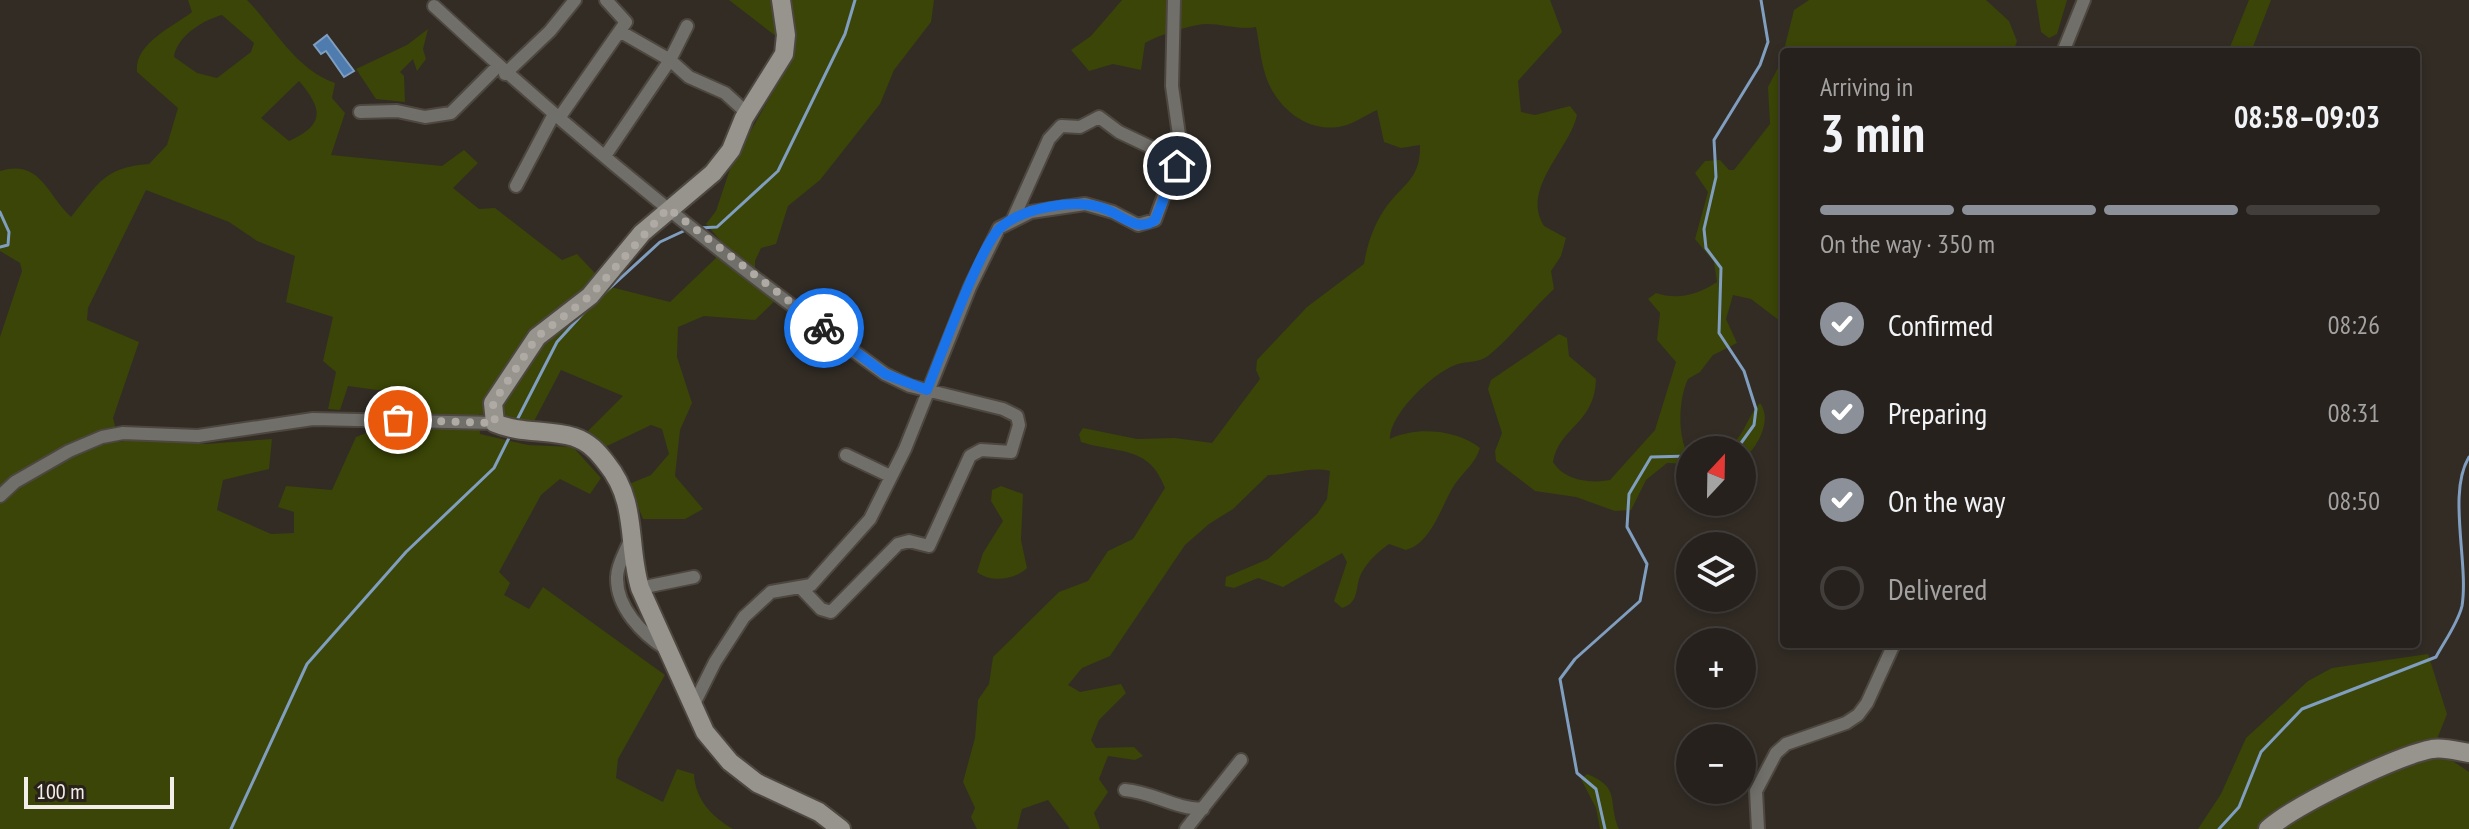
<!DOCTYPE html>
<html lang="en">
<head>
<meta charset="utf-8">
<style>
  :root { --surface:#26211c; --page:#2e2925; --text:#f1f3f6; --muted:#a4a3a3; --line:#423e3b; --accent:#8c9099 }
  body { margin:0; font-family:"PT Sans Narrow",sans-serif; background:var(--page); color:var(--text); height:100vh; display:flex; flex-direction:column; font-size:30px; white-space:nowrap }
  * { box-sizing:border-box; margin:0 }
  p { font-size:26px; color:var(--muted) }
  .icon { flex:none; width:44px; height:44px; fill:none; stroke:currentColor; stroke-width:2; stroke-linecap:round; stroke-linejoin:round }
  .map { position:relative; flex:1; overflow:hidden }
  .panel { position:absolute; left:1780px; top:48px; width:640px; height:600px; display:flex; flex-direction:column; background:var(--surface); border-radius:8px; box-shadow:0 4px 12px #0003,0 0 0 2px var(--line) }
  .panel>* { flex:none }
  .needle { width:52px; rotate:22deg }
  .tools { position:absolute; left:1676px; top:436px; display:grid; gap:16px }
  .tools a { display:grid; place-items:center; width:80px; height:80px; border-radius:50%; background:var(--surface); box-shadow:0 4px 12px #0003,0 0 0 2px var(--line); font-size:40px }
  .scale { position:absolute; left:24px; bottom:20px; width:150px; box-sizing:border-box; padding-left:8px; border:4px solid #f3eee9; border-top:0; font-size:22px; line-height:28px; white-space:nowrap; color:#f3eee9; -webkit-text-stroke:6px #28221b; paint-order:stroke }
  .pin { position:absolute; display:grid; place-items:center; width:68px; height:68px; color:#fff; margin:-34px; border:4px solid #fff; border-radius:50%; box-shadow:0 2px 8px #0007 }
  .courier { position:absolute; display:grid; place-items:center; width:80px; height:80px; margin:-40px; border:6px solid #1a73e8; border-radius:50%; background:#fff; color:#222; box-shadow:0 2px 10px #0007 }
  .overview em { font-style:normal; font-weight:700 }
  .overview div { display:flex; flex-direction:column-reverse }
  .overview { display:flex; align-items:center; justify-content:space-between; height:136px; padding:0 40px }
  h1 { font-size:52px; font-weight:700; line-height:60px }
  .bar { display:grid; grid-template-columns:repeat(4,1fr); gap:12px 8px; align-content:center; height:96px; padding:0 40px }
  .bar i { height:10px; border-radius:6px; background:var(--line) }
  .bar .selected { background:var(--accent) }
  .bar p { grid-column:span 4 }
  ol { padding:0 40px; list-style:none }
  li { display:flex; align-items:center; gap:24px; height:88px }
  li p { margin-inline-start:auto }
  li .icon { padding:8px; border-radius:50%; background:var(--accent); color:#fff; stroke-width:4 }
  li:last-child { color:var(--muted) }
  li i { width:44px; height:44px; border:4px solid var(--line); border-radius:50% }
  .map>svg:first-child { display:block }
  .green { fill:#3a4507; fill-rule:evenodd }
  .water { fill:#4e7cae; stroke:#809ec0; stroke-width:2 }
  .lines { fill:none; stroke-linecap:round; stroke-linejoin:round }
  .stream { stroke:#809ec0; stroke-width:3 }
  .street-casing { stroke:#4d4740; stroke-width:16 }
  .secondary-casing { stroke:#4d4740; stroke-width:22 }
  .street { stroke:#716f6a; stroke-width:12 }
  .secondary { stroke:#97938d; stroke-width:18 }
  .done { stroke:#afaaa4; stroke-width:8; stroke-dasharray:0 14.4 }
  .route { stroke:#1a73e8; stroke-width:10 }
</style>
</head>
<body>
<div class="map">
<svg width="2469" height="829" viewBox="0 0 2469 829">
  <rect width="100%" height="100%" fill="#322c25"/>
  <path class="green" d="M188 0H247C276 29 294 68 335 83L332 98 345 113 331 155 442 166 464 150 478 163 453 188 479 209 495 208 562 260 577 254 607 286 670 302 717 257 720 240 706 224 716 211 731 166 788 65 777 37 729 0H934L931 22 894 70 880 104 820 180 788 206 776 244 761 248 755 261V283L778 298 755 320 704 316 678 327 677 357 692 403 680 430 675 476 703 509 685 519H643L629 484 651 475 669 454 662 429 651 425 605 447 588 431 623 396 561 370 531 427 479 414 480 434 528 445 573 447 601 478 590 494 560 479 541 495 499 572 510 583 504 595 529 609 543 587 665 675 618 759 616 778 663 802 677 769 694 774C695 799 712 817 733 829H0V337L22 271 20 263 0 251V171C40 159 46 193 71 217 98 184 104 167 149 164L167 145 178 108 137 72C134 44 171 28 192 12ZM222 15 254 43 251 52 217 78 197 73 174 57C177 36 203 20 222 15ZM299 81C324 110 324 125 289 141L261 118ZM146 190 229 222 257 241 295 256 286 302 333 317 323 361 336 372 328 409 340 410 348 386 377 390 403 389 407 408 399 428H379L356 437 332 490 286 486 278 507 294 512V533L271 534 217 510 223 480 269 469 272 439 206 444 138 439 119 442 113 418 139 342 87 320 88 308Z
    M1122 0H1550L1562 32 1518 81 1521 112 1535 115 1570 106 1577 115C1570 149 1520 189 1544 226L1566 238 1561 256 1551 271 1554 289C1531 310 1512 337 1488 356 1478 363 1469 361 1458 364 1435 371 1390 413 1390 439 1417 426 1457 430 1480 448 1475 464 1464 471 1455 484 1441 505 1433 542 1406 550L1389 544C1378 552 1369 560 1362 572 1354 586 1361 602 1342 608L1334 601 1347 562 1342 553 1283 587 1258 578 1234 588 1225 586 1226 577 1268 559 1317 514 1327 499 1330 471C1311 466 1289 475 1268 475L1233 509 1209 524 1185 545 1110 656 1082 668 1068 685 1080 692 1121 684 1126 693 1099 720 1091 740 1096 748 1134 747 1143 756 1135 760 1108 756 1099 779 1108 792 1094 813 1100 829H1070L1048 800 1022 809 1017 829H977L971 817 975 808 963 782 975 738 978 700 989 684 993 657 1059 592 1088 581 1108 551 1133 539 1165 488C1149 445 1119 454 1081 442L1079 434 1083 428 1137 439 1175 438 1212 443 1260 379 1256 370 1257 360 1307 307 1364 264C1367 245 1373 227 1384 210 1402 184 1421 180 1420 145L1401 148 1384 142 1377 110C1366 115 1355 123 1343 126 1306 135 1272 104 1264 70 1260 56 1259 41 1256 27 1238 30 1224 24 1206 24 1193 24 1156 36 1145 43L1141 70 1113 64 1089 71 1071 50 1091 36Z
    M1809 0H1986L2009 21 2017 41 2013 52H1784V324L1751 299 1733 295 1726 319 1737 343 1713 355 1700 372 1688 379C1679 398 1678 429 1685 448L1691 450 1690 464 1667 463 1646 480 1631 510 1615 511 1576 497 1535 491 1496 461 1495 451 1502 433 1488 389 1491 380 1559 334 1567 338 1569 356 1596 379C1595 424 1559 427 1553 462 1564 480 1590 484 1610 480L1655 430 1676 362 1657 340 1660 313 1648 299 1656 293C1678 300 1697 295 1717 282L1714 262 1695 239 1708 192 1695 173 1705 161 1720 160 1729 170H1734L1770 124 1768 87 1781 62 1794 10Z
    M2036 0H2067L2057 34 2049 38 2041 32Z
    M2249 0H2271L2251 52H2228Z
    M428 29 423 49 426 59 417 71 413 59 400 72 404 76 405 102 376 99 356 69 407 45Z
    M1760 403C1773 420 1757 449 1742 460V450H1715C1743 449 1744 419 1760 403Z
    M1001 486 1023 494 1021 540 1027 568C1015 580 991 583 977 572L983 553 1003 521 991 501 992 490Z
    M2428 654 2447 714 2437 739 2444 755 2469 772V829H2198L2221 794 2246 738 2308 681 2332 668Z
    M1587 774C1622 788 1607 801 1619 829H1600L1596 808 1581 779Z"/>
  <path class="water" d="M327 35 354 71 344 77 326 51 321 54 314 45Z"/>
  <g class="lines">
    <path class="stream" d="M0 212 9 232 8 245 0 247
      M699 228 717 227 778 171 845 34 855 0
      M600 297 660 242 688 229
      M516 422 557 342 588 308
      M1736 450 1754 425 1756 409 1744 371 1719 333 1721 268 1706 248 1704 229 1716 177 1714 140 1760 65 1768 42 1761 0
      M231 829 307 664 406 552 494 468 510 436
      M1605 829 1596 789 1577 773 1560 679 1575 659 1640 601 1647 564 1627 527 1629 494 1651 457 1690 456
      M2219 829 2239 807 2261 752 2302 709 2436 657C2444 642 2458 623 2462 606 2469 563 2447 493 2469 457"/>
    <defs>
      <path id="street" d="M434 6C576 138 727 261 885 374L910 386 1003 409 1017 416 1019 425 1011 452 981 450 970 456 929 546 909 541 898 544 831 612 821 609 801 588
        M621 32 670 60 689 77 725 93 747 113
        M2063 52 2084 0
        M505 74 550 31 575 0
        M360 112 397 111 425 117 451 113 497 67
        M559 118 626 22 606 0
        M605 156 670 60 687 26
        M516 186 554 114
        M1013 219 1049 139 1061 126 1080 127 1099 117 1119 132 1178 160
        M846 455 890 476
        M0 496 15 482 69 451 102 437 123 433 198 436 313 419 495 423
        M630 540C626 551 617 565 617 577 616 607 642 634 666 649
        M640 588 694 577
        M692 708 715 662 744 617 771 592 811 585 870 519 905 449 970 287 999 228 1031 212 1085 204 1113 212 1138 225 1155 220 1181 149 1172 86 1174 0
        M1125 790C1153 792 1175 809 1203 809
        M1186 829 1241 760
        M1758 829 1756 791 1776 753 1786 744 1846 723 1858 715 1867 703 1894 644"/>
      <path id="secondary" d="M781 0 786 35 784 54 744 118 731 150 713 173 642 233 590 296 537 337 493 403 495 423C521 434 548 429 574 437 589 442 598 452 607 464 638 502 627 545 640 588L705 732 730 762 757 783 819 812 841 829
        M2268 829C2295 805 2396 756 2432 749 2444 747 2457 751 2469 753"/>
    </defs>
    <use href="#street" class="street-casing"/>
    <use href="#secondary" class="secondary-casing"/>
    <use href="#street" class="street"/>
    <use href="#secondary" class="secondary"/>
  </g>
  <g class="lines">
    <path class="done" d="M398 420 495 423 493 403 537 337 590 296 668 208 824 328"/>
    <path class="route" d="M824 328 885 374 927 390C940 358 980 246 1000 228 1023 207 1077 198 1105 209 1122 215 1138 233 1155 220L1177 166"/>
  </g>
</svg>
<div class="tools">
<a><svg class="needle" viewBox="-14 -14 28 28"><path d="M0-13l5 13h-10z" fill="#e53935"/><path d="M0 13l5-13h-10z" fill="#a4a3a3"/></svg></a>
<a><svg class="icon" aria-label="layers" viewBox="0 0 24 24"><path d="M12 4l9 5-9 5-9-5zM3 14l9 5 9-5"/></svg></a>
<a>+</a>
<a>−</a>
</div>
<div class="scale">100 m</div>
<div class="pin" style="left:398px;top:420px;background:#ea580c"><svg class="icon" aria-label="bag" viewBox="0 0 24 24"><path d="M5 8h14l-1 12H6zM9 8a3 3 0 0 1 6 0"/></svg></div>
<div class="pin" style="left:1177px;top:166px;background:#1f2937"><svg class="icon" aria-label="home" viewBox="0 0 24 24"><path d="M3 11l9-7 9 7M6 9v11h12V9"/></svg></div>
<div class="courier" style="left:824px;top:328px"><svg class="icon" aria-label="bike" viewBox="0 0 24 24"><circle cx="6" cy="16" r="4"/><circle cx="18" cy="16" r="4"/><path d="M6 16l4-8h5l3 8M10 8l3 8H6M13 5h3"/></svg></div>
<section class="panel">
<div class="overview"><div><h1>3 min</h1><p>Arriving in</p></div><em>08:58–09:03</em></div>
<div class="bar"><i class="selected"></i><i class="selected"></i><i class="selected"></i><i></i><p>On the way · 350 m</p></div>
<ol>
<li><svg class="icon" aria-label="check" viewBox="0 0 24 24"><path d="M5 12l5 5 9-10"/></svg>Confirmed<p>08:26</p></li>
<li><svg class="icon" aria-label="check" viewBox="0 0 24 24"><path d="M5 12l5 5 9-10"/></svg>Preparing<p>08:31</p></li>
<li><svg class="icon" aria-label="check" viewBox="0 0 24 24"><path d="M5 12l5 5 9-10"/></svg>On the way<p>08:50</p></li>
<li><i></i>Delivered</li>
</ol>
</section>
</div>
</body>
</html>
